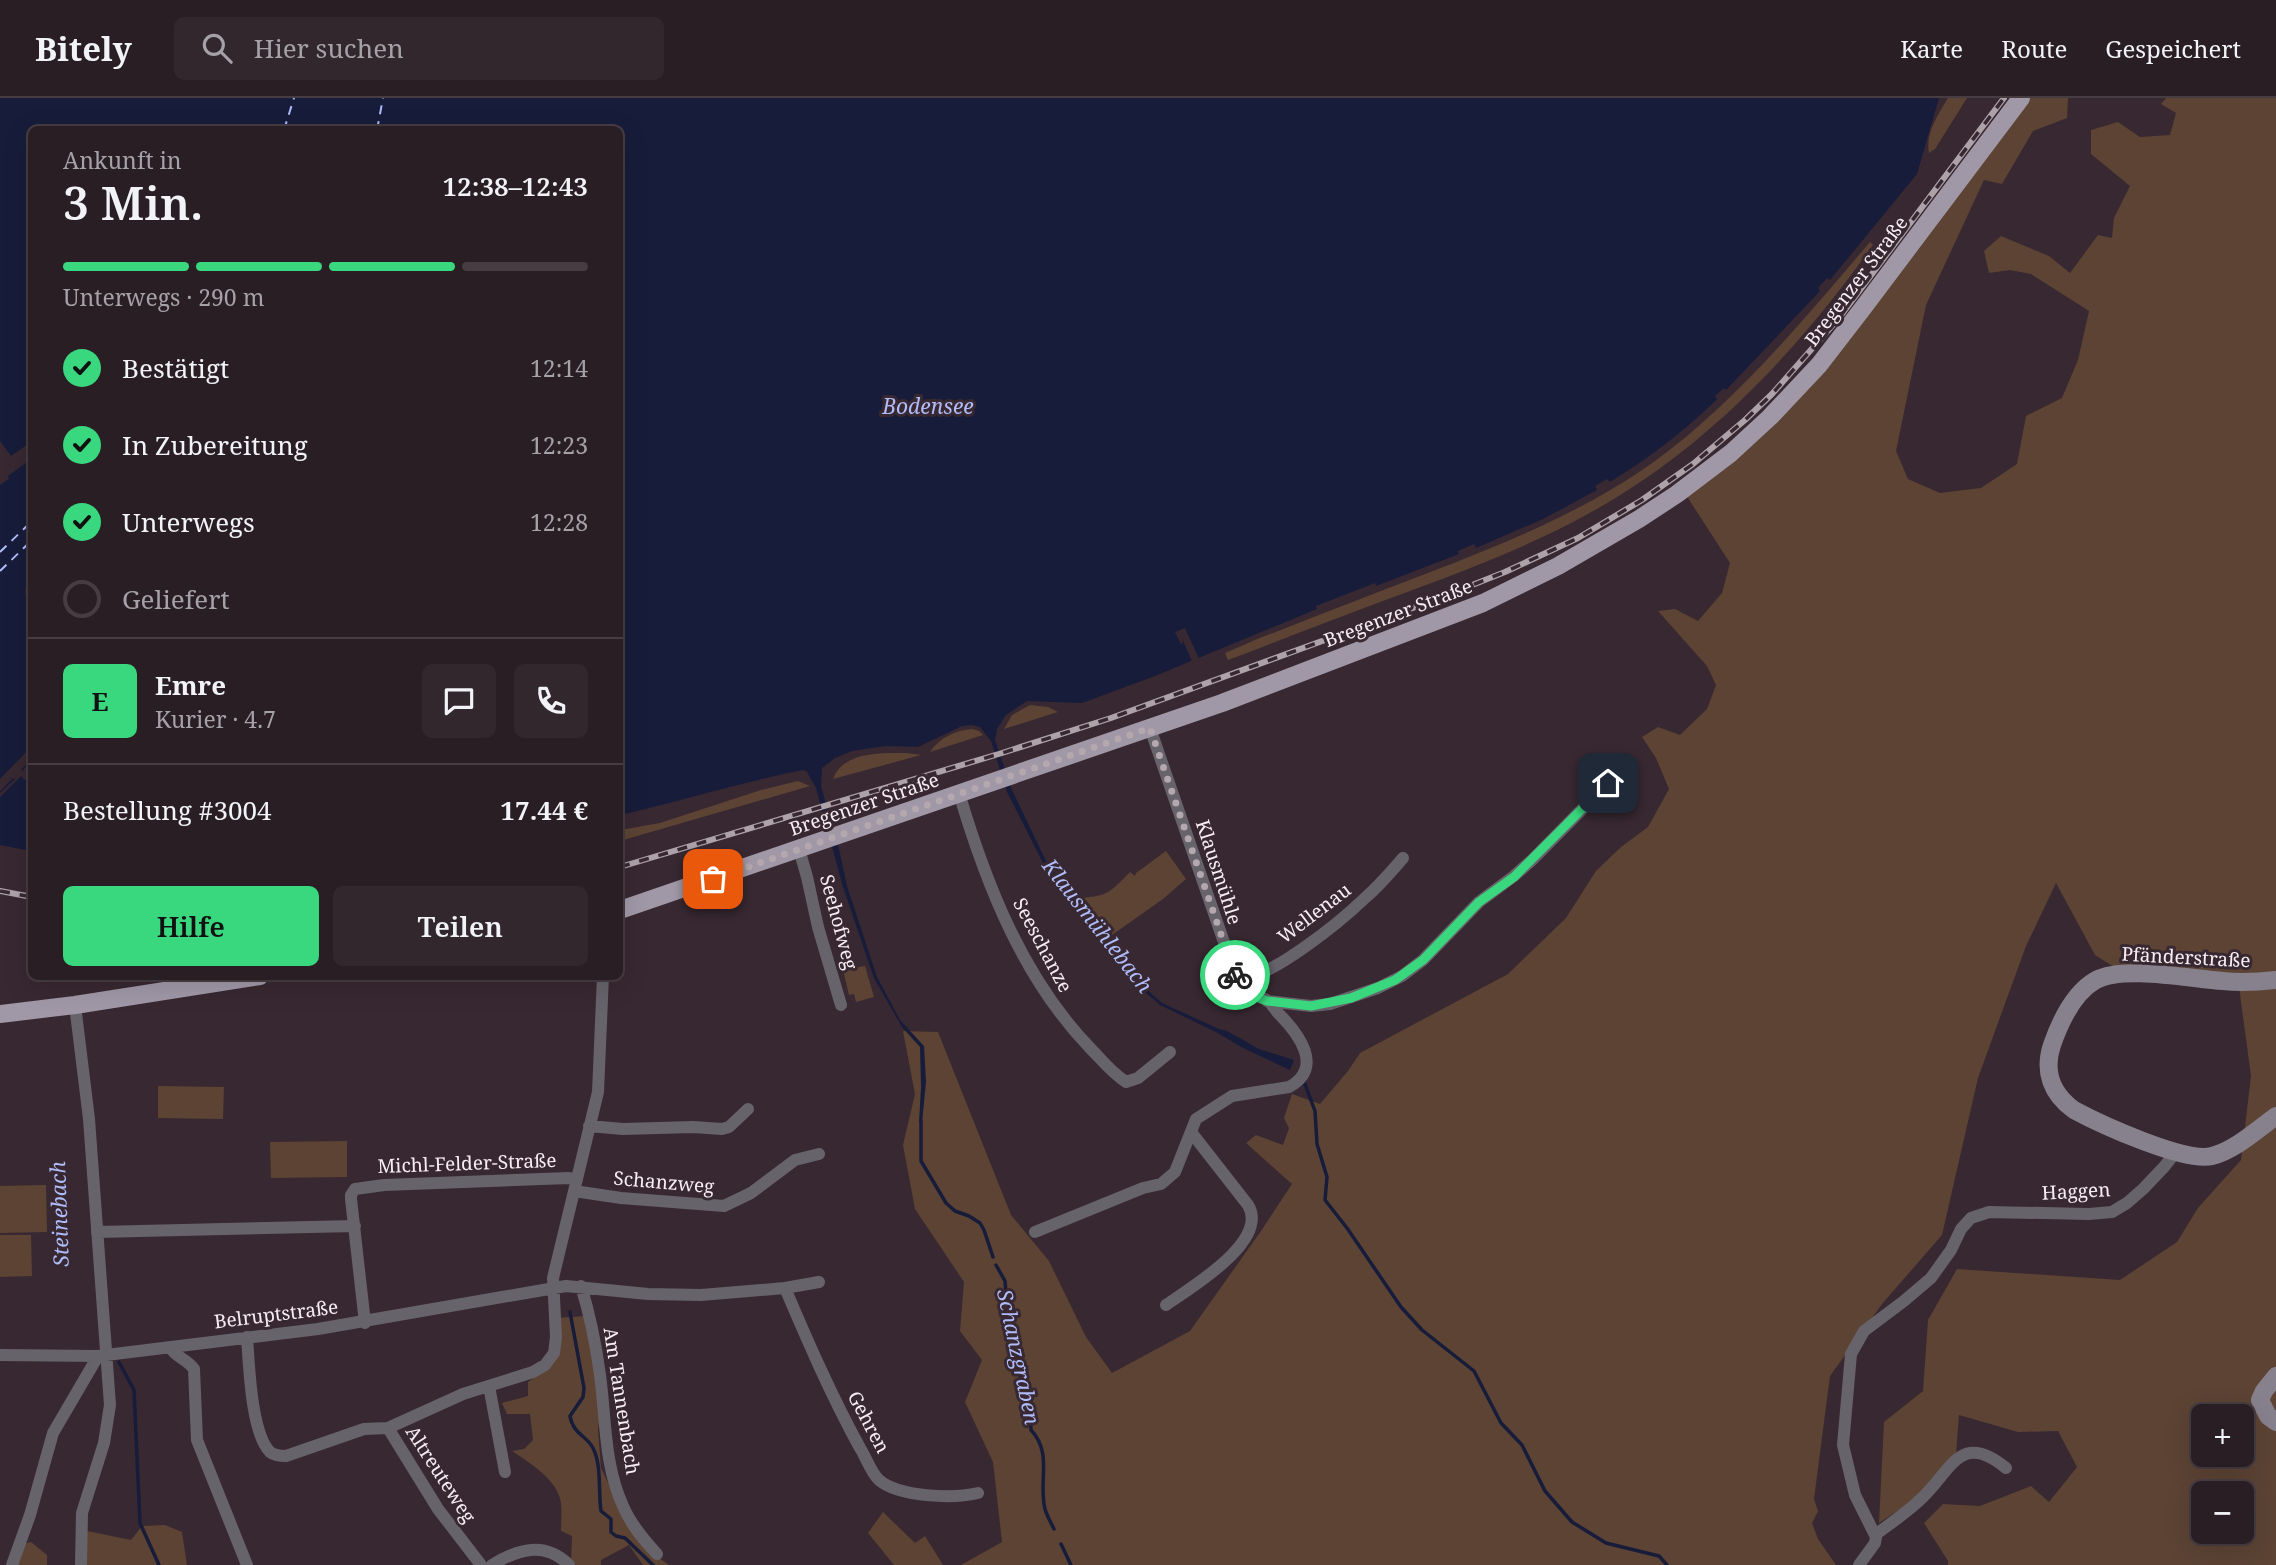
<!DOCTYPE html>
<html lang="de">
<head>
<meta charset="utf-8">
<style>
  :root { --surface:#2a1e25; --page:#32272d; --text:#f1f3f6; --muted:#a5a2a7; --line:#463c42; --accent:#39d87f }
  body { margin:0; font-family:"Noto Serif",serif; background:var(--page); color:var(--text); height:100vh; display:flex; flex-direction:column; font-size:26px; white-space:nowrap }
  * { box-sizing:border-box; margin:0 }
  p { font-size:23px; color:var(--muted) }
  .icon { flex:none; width:38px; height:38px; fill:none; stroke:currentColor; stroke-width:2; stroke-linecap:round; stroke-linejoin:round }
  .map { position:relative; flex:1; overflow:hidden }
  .drawer { position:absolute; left:28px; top:28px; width:595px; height:854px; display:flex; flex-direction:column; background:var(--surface); border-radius:10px; box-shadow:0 7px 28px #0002,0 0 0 2px var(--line) }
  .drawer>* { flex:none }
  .fabs { position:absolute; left:2191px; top:1306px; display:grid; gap:14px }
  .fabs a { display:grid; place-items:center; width:63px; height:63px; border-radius:10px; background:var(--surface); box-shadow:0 7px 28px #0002,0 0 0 2px var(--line); font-size:35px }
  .pin { position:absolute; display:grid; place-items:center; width:60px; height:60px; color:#fff; margin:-30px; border-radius:14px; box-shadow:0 4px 10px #0006 }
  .courier { position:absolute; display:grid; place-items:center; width:70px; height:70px; margin:-35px; border:5px solid #39d87f; border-radius:50%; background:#fff; color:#222; box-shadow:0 2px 9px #0007 }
  .overview em { font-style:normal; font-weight:600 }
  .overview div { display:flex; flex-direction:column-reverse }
  .overview { display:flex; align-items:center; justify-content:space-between; height:119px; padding:0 35px }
  h1 { font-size:46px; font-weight:600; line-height:52px }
  .bar { display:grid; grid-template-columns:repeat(4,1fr); gap:10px 7px; align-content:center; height:84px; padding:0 35px }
  .bar i { height:9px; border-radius:5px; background:var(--line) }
  .bar .on { background:var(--accent) }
  .bar p { grid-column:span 4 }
  .line { display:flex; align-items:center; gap:18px; padding:0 35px; border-top:2px solid var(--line) }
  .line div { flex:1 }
  .round { display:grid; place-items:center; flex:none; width:74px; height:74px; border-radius:10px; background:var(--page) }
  ol { padding:0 35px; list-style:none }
  li { display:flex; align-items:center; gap:21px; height:77px }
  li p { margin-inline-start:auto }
  li .icon { padding:7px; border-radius:50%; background:var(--accent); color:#111; stroke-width:4 }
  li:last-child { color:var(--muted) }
  li i { width:38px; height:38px; border:4px solid var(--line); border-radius:50% }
  .primary-button { display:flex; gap:14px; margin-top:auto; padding:14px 35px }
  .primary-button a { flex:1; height:80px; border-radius:10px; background:var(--accent); color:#111; font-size:28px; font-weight:600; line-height:80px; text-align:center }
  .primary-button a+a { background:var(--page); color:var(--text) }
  header { display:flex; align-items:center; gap:42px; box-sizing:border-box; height:98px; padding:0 35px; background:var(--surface); border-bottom:2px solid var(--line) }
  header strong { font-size:33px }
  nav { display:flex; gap:38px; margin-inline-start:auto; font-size:24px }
  .search { width:490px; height:63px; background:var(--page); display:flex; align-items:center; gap:18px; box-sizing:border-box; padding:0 24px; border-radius:10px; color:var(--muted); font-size:26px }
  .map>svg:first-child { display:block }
  .green { fill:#5c4334; fill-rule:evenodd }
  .water { fill:#171c3a }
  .pier { fill:#382831 }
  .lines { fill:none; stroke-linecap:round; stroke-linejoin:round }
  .stream { stroke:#171c3a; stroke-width:3.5 }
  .ferry { stroke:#afbcf9; stroke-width:2; stroke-dasharray:9 7; stroke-linecap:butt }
  .street { stroke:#67636b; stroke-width:12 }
  .secondary { stroke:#87818d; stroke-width:18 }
  .primary { stroke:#a098a7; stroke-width:18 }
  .rail-casing { stroke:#aea2a9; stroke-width:6 }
  .rail { stroke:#382831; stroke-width:3.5; stroke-dasharray:10; stroke-linecap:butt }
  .done { stroke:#b4a8ae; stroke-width:7; stroke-dasharray:0 12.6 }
  .route { stroke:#39d87f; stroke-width:9 }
  .labels { text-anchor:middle; stroke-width:6; stroke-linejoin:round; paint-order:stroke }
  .street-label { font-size:19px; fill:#f7edf2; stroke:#382831 }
  .water-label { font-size:21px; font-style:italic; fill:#afbcf9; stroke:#382831 }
</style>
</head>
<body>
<header>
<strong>Bitely</strong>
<div class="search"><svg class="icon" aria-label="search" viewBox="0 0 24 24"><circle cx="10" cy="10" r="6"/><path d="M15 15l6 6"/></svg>Hier suchen</div>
<nav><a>Karte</a><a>Route</a><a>Gespeichert</a></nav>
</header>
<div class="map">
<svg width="2276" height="1467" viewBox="0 0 2276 1467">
  <rect width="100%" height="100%" fill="#382831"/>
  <path class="green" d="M1948 0H1967L1935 51 1929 55C1925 35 1938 17 1948 0Z
    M2029 0H2068L2067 20 2033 33 2002 86 1984 82 1926 207 1896 353 1908 381 1940 395 1981 390 2017 366 2026 318 2062 300 2078 262 2089 213 2031 176 2010 172 1989 175 1984 153 2001 138 2049 158 2070 175 2098 137 2112 140 2114 120 2130 88 2091 56V32L2118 24 2140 39 2170 37 2176 15 2161 6 2166 0H2276V877H2237L2114 869 2095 857 2056 785 2026 848 1978 980 1942 1137 1882 1206 1830 1278 1814 1401 1818 1413 1812 1425 1818 1441 1836 1467H961L1002 1444 993 1364 965 1304 982 1262 960 1233 964 1184 915 1111 903 1047 915 996 903 933 938 934 1011 1117 1049 1163 1086 1239 1112 1275 1190 1233 1261 1133 1292 1086 1246 1045 1256 1037 1283 1047 1289 1030 1284 1020 1292 996 1320 1006 1348 973 1360 955 1508 876 1566 820 1596 773 1621 749 1648 729 1669 691 1656 660 1642 639 1658 629 1680 637 1707 611 1716 587 1707 568 1658 513 1675 511 1698 523 1722 495 1730 465 1686 397 1760 337Z
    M1870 144 1873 147C1796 255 1704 353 1586 417 1524 451 1458 475 1391 500 1337 520 1283 541 1228 562L1225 555 1255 542C1314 519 1373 496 1433 473 1510 443 1587 412 1655 363 1735 305 1806 219 1870 144Z
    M1030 607 1048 609 1058 614 1004 631 1012 617Z
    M972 631 979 633 983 637 930 654C939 640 956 632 972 631Z
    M907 655 921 657 833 681C843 653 882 655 907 655Z
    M798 683 810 688 620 743V732L660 725 761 692Z
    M1166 753 1186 781 1163 801 1112 837 1081 800C1109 798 1111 793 1130 774L1135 778 1136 775Z
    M865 868 874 899 856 904 854 896 849 897 843 872Z
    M2276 887V1467H1948V1463L1924 1425 1943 1406 1980 1408 2031 1388 2049 1404 2077 1369 2058 1333 2018 1334 1959 1317 1956 1356 1917 1400 1879 1425 1884 1324 1923 1293 1928 1222 1957 1171 2120 1182 2177 1144 2198 1110 2241 1062 2251 978 2239 889ZM2203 1318H2242V1356H2203ZM2203 1395H2242V1433H2203Z
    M158 988 224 989 223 1021 158 1020Z
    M347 1043V1079L271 1080 270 1044Z
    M46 1087 47 1134 0 1135V1088Z
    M0 1137H31L32 1178 0 1179Z
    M585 1218 603 1286 598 1332 601 1370 622 1413 651 1454 669 1467H643L629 1447 601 1462V1467H576L571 1463 572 1438 561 1433C561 1424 562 1413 561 1405 558 1382 530 1365 512 1353L524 1351 533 1342 530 1316H507L502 1305 528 1298V1284L538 1277 554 1254 557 1220Z
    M883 1414 915 1445 925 1438 943 1467H894L868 1435Z
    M165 1427 182 1434 187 1467H86L87 1433 131 1442 142 1428Z
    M31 1444 47 1457V1467H9L23 1446Z"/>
  <path class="water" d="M0 0H1939L1917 76 1830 182 1827 180 1818 190 1820 193 1726 292 1724 290 1715 298 1717 301 1710 308C1679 337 1646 362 1610 384L1607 381 1595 388 1597 392 1543 421 1476 450 1474 446 1458 453 1459 456 1376 488 1375 485 1316 508 1317 511 1155 578 1082 605 1027 603 1006 617 997 631 995 642 1012 692 1046 763 1145 890 1162 905 1219 931 1227 933 1259 951 1294 962 1290 972 1243 950 1216 934 1160 907 1138 888 1044 767 1007 694 991 643 980 629 972 627 962 628 918 649 885 648 852 653 835 660 822 670 821 688 839 751 847 788 877 879 900 922 924 948 926 984 922 1025 919 1024 921 989 920 949 902 929 874 880 843 789 816 690 807 674 803 672C741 684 681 703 620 717V32H32L31 344 11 358 0 343Z
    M31 361V482L25 491 27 511H32L31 649 0 681V387L9 381 8 378Z
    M31 661V753L0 747V693Z"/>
  <path class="pier" d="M1185 530 1200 563 1193 566 1182 540 1183 545 1181 546 1175 534Z
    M32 658 31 661 21 672 22 673 31 664V675L25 682 21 678 0 699V695L15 681 13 680 0 693V688Z"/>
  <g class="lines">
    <path class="stream" d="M1303 981 1315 1013 1317 1046 1327 1079 1325 1102 1347 1130 1401 1209 1422 1232 1474 1273 1501 1325 1522 1347 1545 1393 1572 1424 1606 1445 1659 1458 1667 1467
      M921 1023V1063L946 1105 955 1113 969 1118 980 1125 984 1132 993 1159
      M996 1167 1005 1183 1006 1196 1011 1210 1022 1291 1030 1310 1031 1332C1053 1355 1038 1384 1045 1411 1047 1418 1051 1425 1054 1431
      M570 1214 584 1290 583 1299 570 1318C573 1336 586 1337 593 1350 602 1368 598 1393 601 1413L611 1421V1434L616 1438 625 1440 653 1467
      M119 1264 134 1292 140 1425 159 1467
      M1061 1446 1071 1467"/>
    <path class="ferry" d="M284 32 294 0
      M377 32 383 0
      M0 454 32 423
      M0 473 32 442"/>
    <path class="street" d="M959 695C986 786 1023 881 1091 951 1102 962 1112 975 1126 984L1138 980 1170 954
      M799 751 807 779 818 829 841 907
      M1237 882C1270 881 1340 824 1365 800 1379 788 1391 774 1403 760
      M1267 903 1311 908 1330 906 1378 890 1402 878 1423 862 1479 804 1514 778 1532 762 1608 685
      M75 907 89 1021 110 1307 104 1345 82 1415 81 1467
      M589 1028 623 1031 693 1029 722 1031 729 1029 748 1011
      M574 1093 621 1100 724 1108 751 1095 795 1062 819 1056
      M97 1134 355 1128
      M1035 1134 1143 1090 1161 1086 1175 1074 1196 1021 1232 998 1289 989C1325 970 1298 935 1279 916 1275 912 1272 906 1268 903 1256 895 1244 897 1237 882L1150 630
      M581 1188C590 1217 596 1247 600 1277 606 1321 604 1367 623 1408 631 1427 644 1442 657 1456
      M785 1190C808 1244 831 1297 860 1350 866 1359 871 1375 879 1382 899 1399 953 1401 978 1395
      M1166 1207C1190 1190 1270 1143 1248 1107L1191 1034
      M365 1225 351 1101V1097L355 1091 384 1087 569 1080 577 1082
      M247 1239C249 1266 251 1335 270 1354 275 1358 281 1358 286 1358L364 1331 388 1330 438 1411 481 1467
      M170 1249C175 1259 187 1261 194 1271L197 1342 247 1467
      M0 1257 98 1258 318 1231 566 1188 648 1196 701 1197 785 1190 819 1184
      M489 1288 505 1374
      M388 1330 463 1296 533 1274 545 1267 554 1255 556 1239 553 1180 598 994 603 878
      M1875 1437C1891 1425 1909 1413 1923 1399 1952 1371 1961 1333 2006 1370
      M12 1467 30 1417 53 1335 98 1258
      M492 1467C518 1451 545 1443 569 1467
      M1859 1467 1875 1445 1876 1439 1855 1397 1843 1347 1851 1256 1864 1233 1904 1203 1931 1180 1951 1152 1961 1131 1971 1120 1989 1114 2089 1116 2112 1114 2127 1105 2143 1091 2164 1069 2175 1055"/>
    <path class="secondary" d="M2276 882C2258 884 2240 885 2223 883 2191 881 2124 867 2096 882 2073 895 2060 924 2052 947 2043 974 2052 996 2074 1012 2100 1026 2185 1065 2212 1058 2235 1052 2257 1032 2276 1018
      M2276 1278 2264 1293 2260 1302 2268 1318 2276 1324"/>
    <path class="primary" d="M620 812 1222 605 1483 505 1558 468 1639 421 1677 396 1731 355 1770 319 1819 267 1863 210 2021 0
      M0 916 75 907 260 878"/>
    <defs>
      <path id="rail" d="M620 769 1002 655 1111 620 1432 503 1505 474 1578 440 1642 402 1693 366 1745 322 1772 296 1839 220 2004 0
        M0 793 32 799"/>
    </defs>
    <use href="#rail" class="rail-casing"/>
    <use href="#rail" class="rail"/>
  </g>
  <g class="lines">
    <path class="done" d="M713 781 1150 630 1235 877"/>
    <path class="route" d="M1235 877 1240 888 1251 897 1267 903 1311 908 1351 900 1395 882 1423 862 1479 804 1514 779 1608 685"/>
  </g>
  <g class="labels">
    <g class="street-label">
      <text transform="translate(1856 183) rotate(-53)" y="7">Bregenzer Straße</text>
      <text transform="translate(1398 515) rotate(-21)" y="7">Bregenzer Straße</text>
      <text transform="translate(864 706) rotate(-19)" y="7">Bregenzer Straße</text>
      <text transform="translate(1219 774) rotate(72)" y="7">Klausmühle</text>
      <text transform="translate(1314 815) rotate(-37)" y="7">Wellenau</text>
      <text transform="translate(839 824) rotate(75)" y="7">Seehofweg</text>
      <text transform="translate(1043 847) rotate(62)" y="7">Seeschanze</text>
      <text transform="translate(2186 859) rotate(3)" y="7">Pfänderstraße</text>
      <text transform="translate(467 1065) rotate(-2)" y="7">Michl-Felder-Straße</text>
      <text transform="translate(664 1084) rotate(5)" y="7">Schanzweg</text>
      <text transform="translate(2076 1093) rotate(-3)" y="7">Haggen</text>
      <text transform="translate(276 1216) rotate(-7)" y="7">Belruptstraße</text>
      <text transform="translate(622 1303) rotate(81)" y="7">Am Tannenbach</text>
      <text transform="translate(869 1324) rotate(62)" y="7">Gehren</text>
      <text transform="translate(441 1376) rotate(57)" y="7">Altreuteweg</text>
    </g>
    <g class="water-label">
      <text x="928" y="316">Bodensee</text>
      <text transform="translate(1097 828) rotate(52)" y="7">Klausmühlebach</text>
      <text transform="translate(60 1116) rotate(-92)" y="7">Steinebach</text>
      <text transform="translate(1018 1259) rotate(78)" y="7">Schanzgraben</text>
    </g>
  </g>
</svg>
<div class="fabs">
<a>+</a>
<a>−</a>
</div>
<div class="pin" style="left:713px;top:781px;background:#ea580c"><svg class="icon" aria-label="bag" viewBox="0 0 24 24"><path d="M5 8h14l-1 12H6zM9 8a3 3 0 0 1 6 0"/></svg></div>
<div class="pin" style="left:1608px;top:685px;background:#1f2937"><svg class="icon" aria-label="home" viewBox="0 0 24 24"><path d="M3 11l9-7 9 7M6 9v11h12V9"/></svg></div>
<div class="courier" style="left:1235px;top:877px"><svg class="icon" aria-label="bike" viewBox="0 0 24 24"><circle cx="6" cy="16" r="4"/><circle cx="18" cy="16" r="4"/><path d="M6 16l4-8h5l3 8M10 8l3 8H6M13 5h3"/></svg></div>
<section class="drawer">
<div class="overview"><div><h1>3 Min.</h1><p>Ankunft in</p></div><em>12:38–12:43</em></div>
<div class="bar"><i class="on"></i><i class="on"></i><i class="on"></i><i></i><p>Unterwegs · 290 m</p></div>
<ol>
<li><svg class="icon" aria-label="check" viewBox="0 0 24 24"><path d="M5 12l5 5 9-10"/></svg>Bestätigt<p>12:14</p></li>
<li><svg class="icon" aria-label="check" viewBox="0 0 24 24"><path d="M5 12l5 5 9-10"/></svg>In Zubereitung<p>12:23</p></li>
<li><svg class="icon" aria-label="check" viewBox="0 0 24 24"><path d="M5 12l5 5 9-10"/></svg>Unterwegs<p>12:28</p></li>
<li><i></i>Geliefert</li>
</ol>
<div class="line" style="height:126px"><b class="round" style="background:var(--accent);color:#111">E</b><div><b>Emre</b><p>Kurier · 4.7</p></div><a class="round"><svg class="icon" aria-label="chat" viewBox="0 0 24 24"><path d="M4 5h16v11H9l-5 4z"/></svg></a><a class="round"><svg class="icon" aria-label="phone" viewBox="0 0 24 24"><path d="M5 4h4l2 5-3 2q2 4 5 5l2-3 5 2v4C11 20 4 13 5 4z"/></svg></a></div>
<div class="line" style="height:91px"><div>Bestellung #3004</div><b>17.44 €</b></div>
<div class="primary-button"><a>Hilfe</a><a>Teilen</a></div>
</section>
</div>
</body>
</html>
